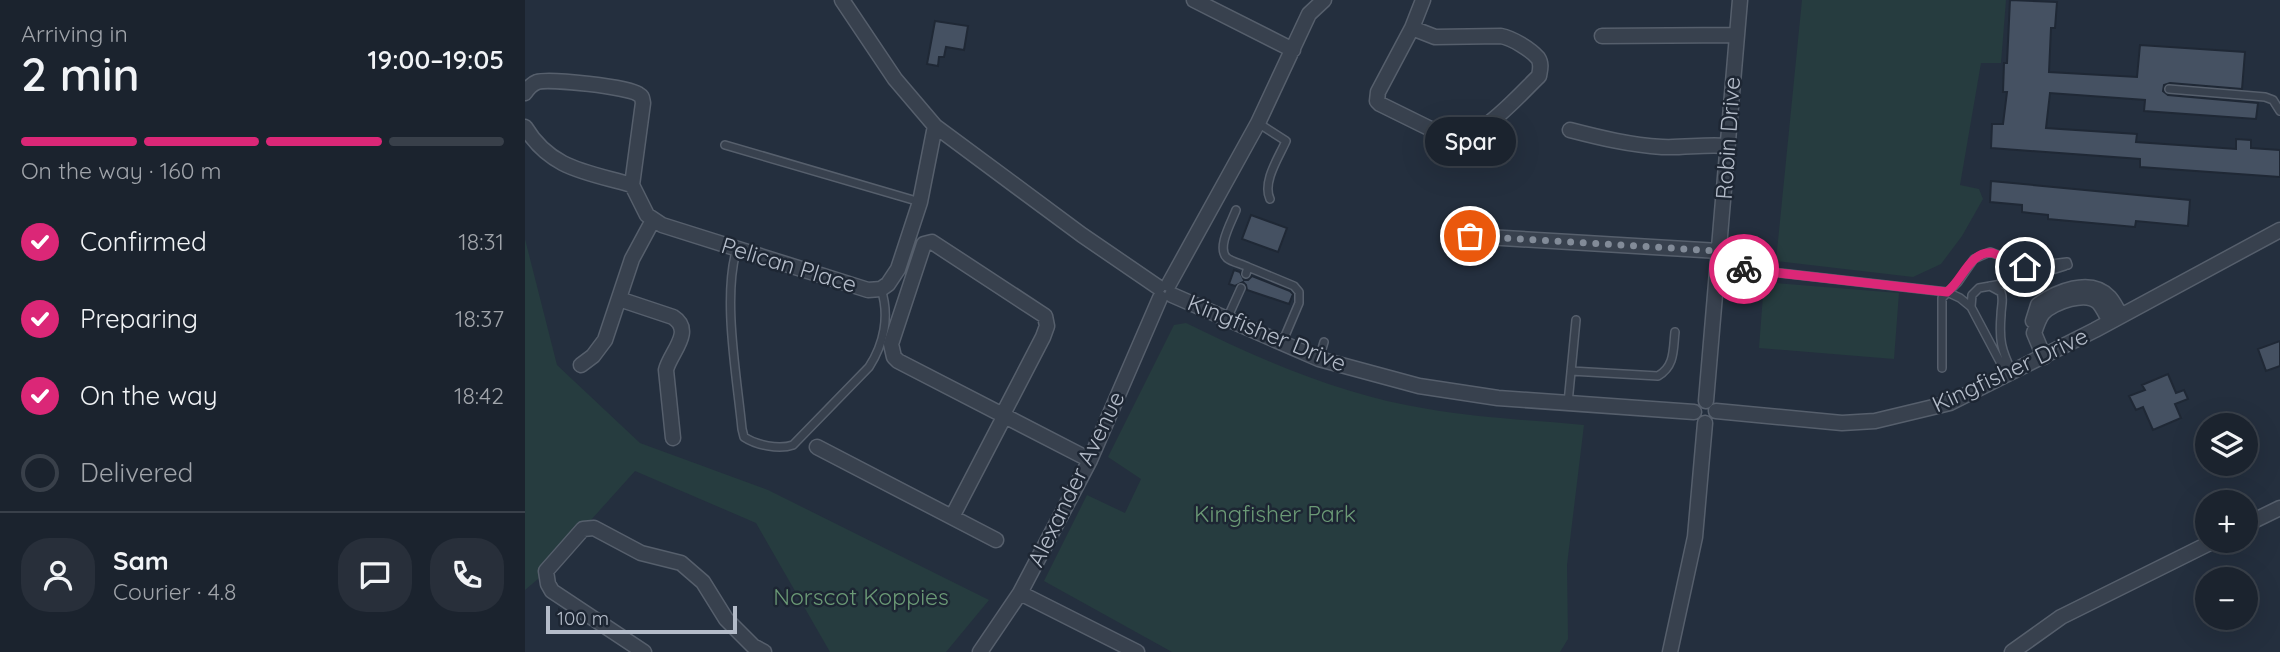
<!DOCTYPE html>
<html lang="en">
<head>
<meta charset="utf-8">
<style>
  :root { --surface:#1b232e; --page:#282f3a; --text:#f1f3f6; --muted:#a0a4aa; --line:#39404a; --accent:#db2777 }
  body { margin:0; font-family:Quicksand,sans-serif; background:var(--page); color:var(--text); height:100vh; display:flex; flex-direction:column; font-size:26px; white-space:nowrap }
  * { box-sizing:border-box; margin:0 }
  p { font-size:23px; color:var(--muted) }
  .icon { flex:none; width:38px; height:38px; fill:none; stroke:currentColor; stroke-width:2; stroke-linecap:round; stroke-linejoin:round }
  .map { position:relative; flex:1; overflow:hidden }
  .details { display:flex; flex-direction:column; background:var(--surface); width:525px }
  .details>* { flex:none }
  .buttons { position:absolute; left:1670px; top:413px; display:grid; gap:14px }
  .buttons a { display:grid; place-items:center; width:63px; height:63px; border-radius:50%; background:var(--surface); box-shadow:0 7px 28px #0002,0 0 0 2px var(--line); font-size:35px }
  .scale { position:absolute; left:21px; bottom:18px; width:191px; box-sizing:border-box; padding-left:7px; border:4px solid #b4bcc9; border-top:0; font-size:19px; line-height:24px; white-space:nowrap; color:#b4bcc9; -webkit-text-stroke:5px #1d2633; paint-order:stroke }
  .pin { position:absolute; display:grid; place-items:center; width:60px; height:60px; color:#fff; margin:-30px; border:4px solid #fff; border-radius:50%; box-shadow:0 2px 7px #0007 }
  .courier { position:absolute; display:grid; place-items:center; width:70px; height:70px; margin:-35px; border:5px solid #db2777; border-radius:50%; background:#fff; color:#222; box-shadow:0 2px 9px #0007 }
  .bubble { position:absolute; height:49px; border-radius:24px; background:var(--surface); box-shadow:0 7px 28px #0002,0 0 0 2px var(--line); font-size:23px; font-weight:600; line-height:49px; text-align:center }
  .overview em { font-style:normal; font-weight:600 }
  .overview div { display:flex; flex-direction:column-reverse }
  .overview { display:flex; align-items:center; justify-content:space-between; height:119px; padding:0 21px }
  h1 { font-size:46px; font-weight:600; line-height:52px }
  .bar { display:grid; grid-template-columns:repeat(4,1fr); gap:10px 7px; align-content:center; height:84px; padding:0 21px }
  .bar i { height:9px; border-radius:5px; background:var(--line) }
  .bar .selected { background:var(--accent) }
  .bar p { grid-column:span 4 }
  .line { display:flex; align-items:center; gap:18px; padding:0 21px; border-top:2px solid var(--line) }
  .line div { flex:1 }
  .round { display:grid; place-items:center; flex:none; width:74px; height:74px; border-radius:28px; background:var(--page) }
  ol { padding:0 21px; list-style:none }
  li { display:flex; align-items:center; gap:21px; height:77px }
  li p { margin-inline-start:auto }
  li .icon { padding:7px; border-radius:50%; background:var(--accent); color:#fff; stroke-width:4 }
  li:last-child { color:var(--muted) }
  li i { width:38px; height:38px; border:4px solid var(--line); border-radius:50% }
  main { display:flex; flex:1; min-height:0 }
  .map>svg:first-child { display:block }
  .green { fill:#263c3f }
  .building { fill:#455162; stroke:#1f2835; stroke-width:2 }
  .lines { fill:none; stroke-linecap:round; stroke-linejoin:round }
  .service-casing { stroke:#565f6c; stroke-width:10 }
  .minor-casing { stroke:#565f6c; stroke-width:17 }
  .service { stroke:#38414e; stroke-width:7 }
  .minor { stroke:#38414e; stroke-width:14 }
  .done { stroke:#828b98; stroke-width:7; stroke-dasharray:0 12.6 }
  .route { stroke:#db2777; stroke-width:9 }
  .labels { text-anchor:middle; stroke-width:5; stroke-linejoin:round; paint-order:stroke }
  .street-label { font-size:23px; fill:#b4bcc9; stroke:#1d2633 }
  .park-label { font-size:23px; fill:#6b9a76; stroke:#1d2633 }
</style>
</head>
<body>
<main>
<section class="details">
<div class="overview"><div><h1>2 min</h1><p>Arriving in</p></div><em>19:00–19:05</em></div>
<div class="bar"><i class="selected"></i><i class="selected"></i><i class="selected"></i><i></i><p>On the way · 160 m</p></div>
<ol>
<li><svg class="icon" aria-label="check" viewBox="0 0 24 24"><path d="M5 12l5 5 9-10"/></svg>Confirmed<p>18:31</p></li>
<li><svg class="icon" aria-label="check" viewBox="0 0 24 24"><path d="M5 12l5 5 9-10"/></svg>Preparing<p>18:37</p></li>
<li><svg class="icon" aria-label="check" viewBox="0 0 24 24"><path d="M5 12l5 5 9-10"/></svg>On the way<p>18:42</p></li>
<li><i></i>Delivered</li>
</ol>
<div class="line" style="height:126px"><a class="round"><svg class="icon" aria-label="person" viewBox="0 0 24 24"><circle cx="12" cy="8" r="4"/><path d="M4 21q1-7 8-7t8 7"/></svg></a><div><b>Sam</b><p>Courier · 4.8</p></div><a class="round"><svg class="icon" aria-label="chat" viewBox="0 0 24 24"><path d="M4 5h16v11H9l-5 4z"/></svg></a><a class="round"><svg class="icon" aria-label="phone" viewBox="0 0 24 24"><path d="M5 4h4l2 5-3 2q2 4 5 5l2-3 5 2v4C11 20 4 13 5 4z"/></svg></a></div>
</section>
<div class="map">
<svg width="1755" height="652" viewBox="0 0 1755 652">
  <rect width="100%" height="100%" fill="#242f3e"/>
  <path class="green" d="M1277 0H1481L1476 63H1456L1435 185 1454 189 1458 199 1437 236 1416 264 1388 277 1251 261Z
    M0 239 32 365 115 443 243 490 464 600 421 652H305L231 523 110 471 13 579 0 590Z
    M1239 282 1374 293 1369 359 1234 348Z
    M661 323C738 361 817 395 903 409 954 418 1007 420 1059 425L1042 565 1043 639 1035 652H647L519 581 562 495 600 513 616 479 583 457 649 325Z"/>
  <path class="building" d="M1485 0 1532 2 1530 28H1526L1524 72 1612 77 1615 45 1720 52 1717 89 1645 83 1639 85 1638 91 1643 95 1733 103 1731 119 1619 111 1620 100 1525 93 1521 128 1612 134 1611 142 1711 149V139L1726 140V148L1755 150V177L1615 167V159L1466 148 1467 124H1478L1482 92H1478L1479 63H1482Z
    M410 21 443 26 439 50 421 47 419 57H414L413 66 402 64Z
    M1466 181 1665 200 1663 226 1611 221 1610 227 1523 219V215L1497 212V205L1465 202Z
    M726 215 762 228 753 252 717 239Z
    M709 270 715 272 719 280H723L727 276 765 291 768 294 764 304 722 290 721 285 718 282 710 286 704 284Z
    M1755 341V366L1741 371 1733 349Z
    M1643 374 1651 393 1659 390 1663 399 1650 404 1656 418 1628 430 1618 407 1611 410 1604 396 1620 390 1617 385Z"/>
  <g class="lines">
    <defs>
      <path id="service" d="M1644 89 1740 97 1748 100 1755 111
        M733 123 761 141C754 157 737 182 745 199
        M200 145 395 202
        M711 210C707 221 691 248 702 258 707 262 717 264 723 267L721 274
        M212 248C197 297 212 377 217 429L219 437C231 445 254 450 268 445L344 367C359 344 365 316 356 289
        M1193 266 1422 292 1435 298 1446 307
        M723 267 769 286 774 292V303L757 343
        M1479 284 1484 263
        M1465 286 1476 292C1479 300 1476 306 1476 315 1474 340 1476 349 1487 372
        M702 319 716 288
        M794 359 799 342
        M1417 368V298L1433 282 1449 259 1465 252 1473 255 1484 263 1500 267 1542 262 1543 265
        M1046 371 1133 376C1150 366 1148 350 1150 332
        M1482 375 1446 307 1447 295 1454 288 1488 282 1540 266
        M1043 403 1051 320"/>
      <path id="minor" d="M317 0 370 79 410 126 557 235 633 287
        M669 0 768 50
        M887 28 853 92 852 101 855 104 926 139C956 140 993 96 1014 76 1015 70 1017 64 1013 58 1005 49 987 38 976 36L910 37 887 28 898 0
        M1077 36 1211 35
        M0 93C3 88 7 84 12 82 24 78 104 87 113 94 118 97 117 98 118 103L107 185
        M0 127C26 170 63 172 107 185L122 215 137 225 343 290 356 289 363 284 373 269 395 202 410 126
        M1045 130C1076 138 1105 145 1137 147 1159 148 1180 144 1202 146
        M945 236 1194 251
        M644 284 733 123 784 14 799 0
        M647 295 794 359 894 386 973 398 1169 412
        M94 299 148 317C170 331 145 353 141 370L148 438
        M1508 321 1513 305C1531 292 1565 277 1584 297 1589 302 1592 310 1596 316
        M1519 357 1509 333C1511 327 1514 318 1518 313 1528 302 1562 290 1574 303 1578 308 1582 316 1585 322
        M56 365 68 356 80 340 107 259 128 220
        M1181 401 1215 0
        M1191 411 1317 423 1350 421 1425 403 1570 330 1755 230
        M477 416 518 337 522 326 520 316 407 242 399 244 366 344 369 357 373 361 565 460
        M292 447 471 540
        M427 517 479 417
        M1720 525 1755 508
        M495 593 612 652
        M119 652 27 591 23 584 21 571 58 529 69 528 116 553 156 563 178 582 201 619 228 646 239 652
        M455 652 495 593 565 460 635 298
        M1145 652 1170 537 1180 423
        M1487 652 1536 617 1689 541"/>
    </defs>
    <use href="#service" class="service-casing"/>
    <use href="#minor" class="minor-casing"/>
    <use href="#service" class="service"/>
    <use href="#minor" class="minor"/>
  </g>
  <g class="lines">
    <path class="done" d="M945 236 1194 251 1193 266 1219 269"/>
    <path class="route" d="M1219 269 1422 292C1437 281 1446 249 1468 253 1475 255 1477 259 1483 262 1488 265 1494 265 1500 267"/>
  </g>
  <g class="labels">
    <g class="street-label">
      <text transform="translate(1203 138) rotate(-86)" y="8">Robin Drive</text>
      <text transform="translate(264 265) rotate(17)" y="8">Pelican Place</text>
      <text transform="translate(742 333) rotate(22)" y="8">Kingfisher Drive</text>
      <text transform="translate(1485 370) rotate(-25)" y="8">Kingfisher Drive</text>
      <text transform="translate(551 479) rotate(-64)" y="8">Alexander Avenue</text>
    </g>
    <g class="park-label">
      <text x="750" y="522">Kingfisher Park</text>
      <text x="336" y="605">Norscot Koppies</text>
    </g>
  </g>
</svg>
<div class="buttons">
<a><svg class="icon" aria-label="layers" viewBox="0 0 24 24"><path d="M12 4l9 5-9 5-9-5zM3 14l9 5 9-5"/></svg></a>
<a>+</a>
<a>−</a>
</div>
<div class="scale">100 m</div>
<div class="pin" style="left:945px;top:236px;background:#ea580c"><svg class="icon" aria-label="bag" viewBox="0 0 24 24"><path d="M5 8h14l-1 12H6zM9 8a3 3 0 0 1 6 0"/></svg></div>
<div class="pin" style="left:1500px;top:267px;background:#1f2937"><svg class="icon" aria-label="home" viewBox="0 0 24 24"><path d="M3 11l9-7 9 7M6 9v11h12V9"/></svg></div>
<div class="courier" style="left:1219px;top:269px"><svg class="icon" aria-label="bike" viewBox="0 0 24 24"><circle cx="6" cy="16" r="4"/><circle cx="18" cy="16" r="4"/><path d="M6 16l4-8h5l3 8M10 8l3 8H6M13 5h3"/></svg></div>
<div class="bubble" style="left:900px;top:117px;width:91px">Spar</div>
</div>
</main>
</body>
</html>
